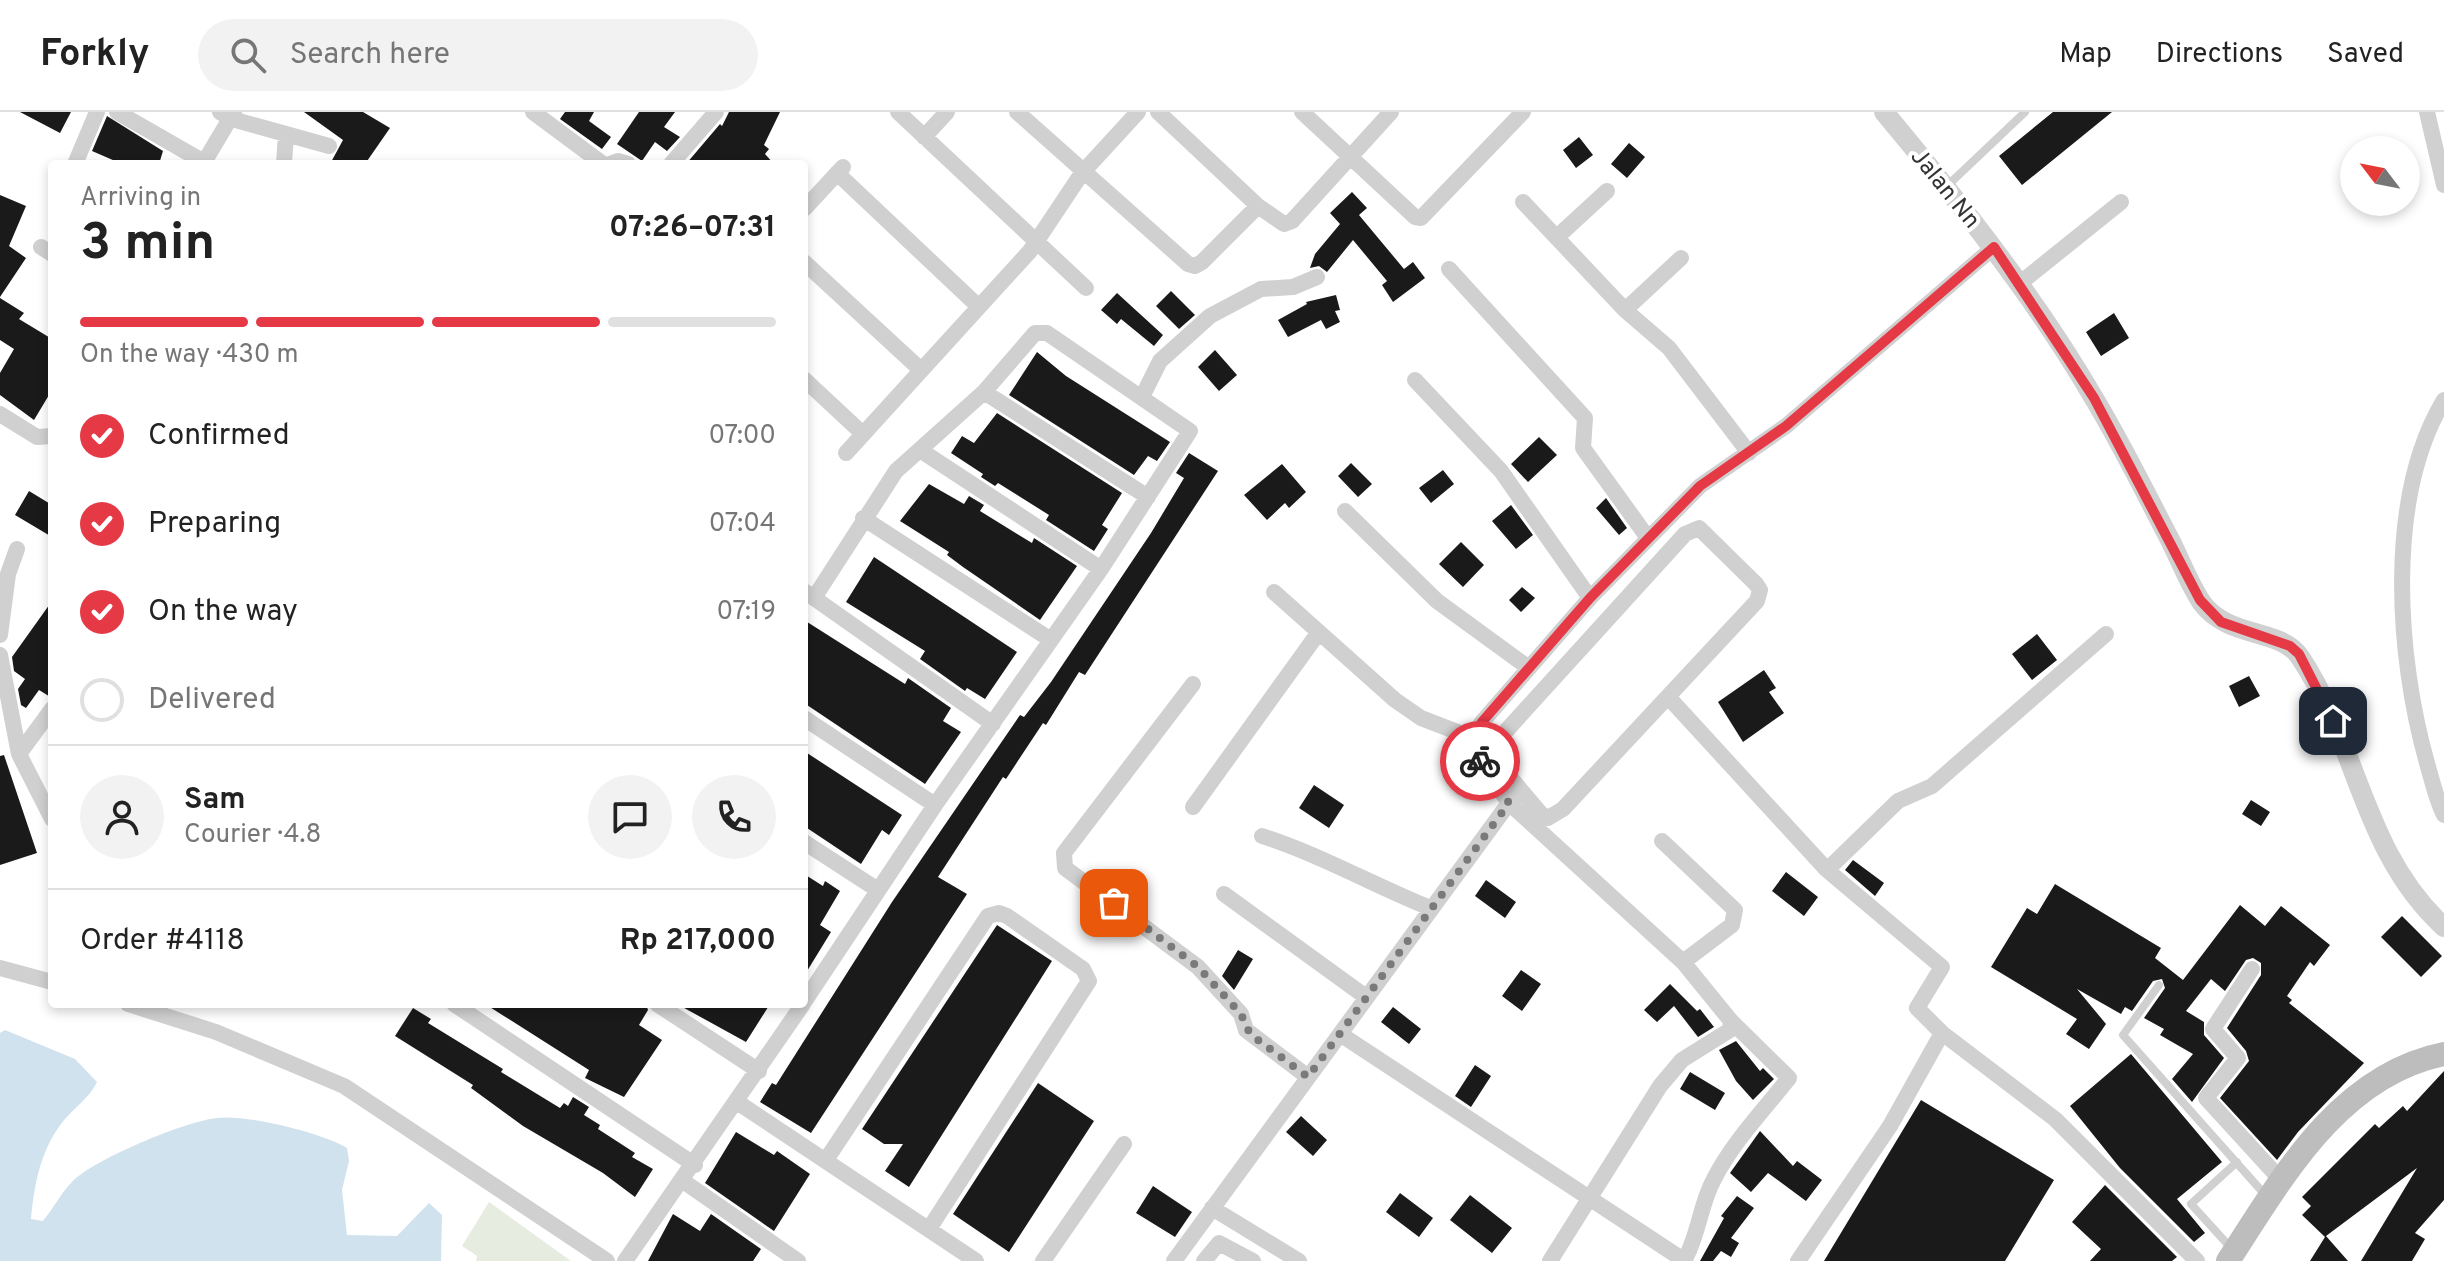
<!DOCTYPE html>
<html lang="en">
<head>
<meta charset="utf-8">
<style>
  :root { --surface:#fff; --page:#f2f2f2; --text:#222; --muted:#767676; --line:#e0e0e0; --accent:#e63946 }
  body { margin:0; font-family:Overpass,sans-serif; background:var(--page); color:var(--text); height:100vh; display:flex; flex-direction:column; font-size:30px; white-space:nowrap }
  * { box-sizing:border-box; margin:0 }
  p { font-size:26px; color:var(--muted) }
  .icon { flex:none; width:44px; height:44px; fill:none; stroke:currentColor; stroke-width:2; stroke-linecap:round; stroke-linejoin:round }
  .map { position:relative; flex:1; overflow:hidden }
  .side { position:absolute; left:48px; top:48px; width:760px; height:848px; display:flex; flex-direction:column; background:var(--surface); border-radius:8px; box-shadow:0 4px 12px #0003 }
  .side>* { flex:none }
  .needle { width:52px; rotate:302deg }
  .fabs { position:absolute; left:2340px; top:24px; display:grid; gap:16px }
  .fabs a { display:grid; place-items:center; width:80px; height:80px; border-radius:50%; background:var(--surface); box-shadow:0 4px 12px #0003; font-size:40px }
  .pin { position:absolute; display:grid; place-items:center; width:68px; height:68px; color:#fff; margin:-34px; border-radius:16px; box-shadow:0 4px 12px #0006 }
  .courier { position:absolute; display:grid; place-items:center; width:80px; height:80px; margin:-40px; border:6px solid #e63946; border-radius:50%; background:#fff; color:#222; box-shadow:0 2px 10px #0007 }
  .head em { font-style:normal; font-weight:700 }
  .head div { display:flex; flex-direction:column-reverse }
  .head { display:flex; align-items:center; justify-content:space-between; height:136px; padding:0 32px }
  h1 { font-size:52px; font-weight:700; line-height:60px }
  .bar { display:grid; grid-template-columns:repeat(4,1fr); gap:12px 8px; align-content:center; height:96px; padding:0 32px }
  .bar i { height:10px; border-radius:6px; background:var(--line) }
  .bar .active { background:var(--accent) }
  .bar p { grid-column:span 4 }
  .line { display:flex; align-items:center; gap:20px; padding:0 32px; border-top:2px solid var(--line) }
  .line div { flex:1 }
  .round { display:grid; place-items:center; flex:none; width:84px; height:84px; border-radius:42px; background:var(--page) }
  ol { padding:0 32px; list-style:none }
  li { display:flex; align-items:center; gap:24px; height:88px }
  li p { margin-inline-start:auto }
  li .icon { padding:8px; border-radius:50%; background:var(--accent); color:#fff; stroke-width:4 }
  li:last-child { color:var(--muted) }
  li i { width:44px; height:44px; border:4px solid var(--line); border-radius:50% }
  header { display:flex; align-items:center; gap:48px; box-sizing:border-box; height:112px; padding:0 40px; background:var(--surface); border-bottom:2px solid var(--line) }
  header strong { font-size:38px }
  nav { display:flex; gap:44px; margin-inline-start:auto; font-size:28px }
  .search { width:560px; height:72px; background:var(--page); display:flex; align-items:center; gap:20px; box-sizing:border-box; padding:0 28px; border-radius:44px; color:var(--muted); font-size:30px }
  .map>svg:first-child { display:block }
  .green { fill:#e6ecdf }
  .water { fill:#cfe2ee }
  .building { fill:#1a1a1a }
  .lines { fill:none; stroke-linecap:round; stroke-linejoin:round }
  .service { stroke:#d0d0d0; stroke-width:8 }
  .minor { stroke:#d0d0d0; stroke-width:16 }
  .tertiary { stroke:#d0d0d0; stroke-width:20 }
  .secondary { stroke:#bdbdbd; stroke-width:24 }
  .done { stroke:#7a7a7a; stroke-width:8; stroke-dasharray:0 14.4 }
  .route { stroke:#e63946; stroke-width:10 }
  .labels { text-anchor:middle; stroke-width:8; stroke-linejoin:round; paint-order:stroke }
  .street-label { font-size:24px; fill:#333; stroke:#fff }
</style>
</head>
<body>
<header>
<strong>Forkly</strong>
<div class="search"><svg class="icon" aria-label="search" viewBox="0 0 24 24"><circle cx="10" cy="10" r="6"/><path d="M15 15l6 6"/></svg>Search here</div>
<nav><a>Map</a><a>Directions</a><a>Saved</a></nav>
</header>
<div class="map">
<svg width="2444" height="1149" viewBox="0 0 2444 1149">
  <rect width="100%" height="100%" fill="#fff"/>
  <path class="green" d="M489 1090 571 1149H476L477 1144 462 1134Z"/>
  <path class="water" d="M5 918 75 947 97 970C89 987 72 997 61 1012 40 1040 34 1074 31 1107L43 1109C53 1097 61 1081 72 1070 94 1047 186 1009 217 1006 245 1002 323 1021 347 1036L349 1049 342 1078 347 1123 397 1124 429 1091 442 1103 441 1149H0V921Z"/>
  <path class="building" d="M20 0H71L60 21Z
    M304 0H363L390 16 365 52H330L343 28Z
    M565 0H594L589 9 611 25 602 37 560 7Z
    M639 0H675L664 15 680 25 667 39 655 30 642 49 617 32Z
    M729 0H780L764 33 769 37 765 42 774 52H686L720 12 722 14Z
    M2053 0H2112L2022 73 1999 44Z
    M107 4 163 39 159 52H122L92 39Z
    M1579 25 1593 43 1576 56 1563 38Z
    M1629 31 1645 45 1627 66 1611 52Z
    M1352 80 1367 96 1359 103 1404 157 1413 150 1425 166 1393 190 1382 173 1387 169 1353 128 1327 160 1319 154 1310 156 1315 142 1340 112 1330 101Z
    M0 83 26 94 9 134 26 146 0 185Z
    M1171 179 1195 203 1179 217 1156 194Z
    M1117 181 1163 223 1154 234 1121 207 1117 212 1101 198Z
    M1336 183 1340 198 1335 199 1340 210 1326 217 1321 208 1288 225 1278 208 1307 192 1306 190Z
    M0 186 24 201 19 207 52 227V278L34 308 0 283V261L14 237 0 228Z
    M2114 201 2129 226 2101 244 2086 220Z
    M1215 238 1237 263 1219 279 1198 255Z
    M1037 240 1066 264 1170 330 1157 349 1148 344 1134 363 1009 283Z
    M997 301 1122 381 1102 413 1108 417 1094 439 1046 408 1049 403 998 371 995 374 981 365 983 362 951 341 962 324 974 331Z
    M1539 325 1557 343 1528 370 1511 352Z
    M1189 341 1218 359 1085 563 1079 560 1046 613 1043 611 1006 667 1003 665 938 765 967 782 811 1021 760 990 772 971 776 973 892 790 1020 603 1024 605 1051 570 1151 421 1184 366 1176 361Z
    M1351 351 1372 372 1358 385 1338 364Z
    M1282 352 1306 380 1289 396 1285 391 1267 408 1244 383Z
    M1443 358 1454 372 1431 391 1419 376Z
    M929 372 964 392 969 384 984 393 980 399 1032 431 1034 426 1077 454 1040 508 963 455 947 443 949 440 900 409Z
    M29 379 52 393V425L15 403Z
    M1606 386 1627 416 1619 423 1596 396Z
    M1511 393 1533 423 1516 437 1492 409Z
    M1461 430 1484 453 1463 475 1439 452Z
    M874 445 1017 540 985 587 967 576 965 579 920 547 925 539 846 490Z
    M1522 475 1535 486 1521 500 1509 488Z
    M52 489V586L39 578 26 596 21 593 18 577 25 567 14 559 12 545Z
    M804 508 905 572 908 566 951 596 943 609 961 620 925 672 804 591Z
    M2037 522 2057 548 2032 568 2012 542Z
    M1764 558 1776 576 1769 580 1784 601 1743 630 1718 590Z
    M2249 564 2260 584 2239 595 2229 574Z
    M804 639 902 703 889 723 882 718 861 752 804 714Z
    M4 643 37 741 0 753V644Z
    M1314 673 1344 693 1329 716 1299 696Z
    M2251 688 2270 700 2261 714 2242 702Z
    M1853 748 1884 771 1875 784 1845 758Z
    M1786 760 1818 785 1804 804 1772 779Z
    M804 762 823 774 825 769 840 779 820 813 831 820 804 864Z
    M1486 768 1516 790 1505 806 1475 784Z
    M2055 772 2161 836 2155 846 2183 868 2240 793 2265 814 2281 794 2330 833 2314 854 2310 850 2287 884 2292 888 2289 891 2364 951 2298 1020 2277 1048 2220 986 2249 949 2246 939 2227 916 2261 863V851L2253 846 2246 848 2225 879 2211 867 2186 899 2204 910V923L2224 946 2192 990 2172 967 2193 942 2160 923 2164 917 2144 906 2165 876 2162 867 2153 869 2132 899 2125 895 2121 902 2077 877 2106 912 2089 937 2066 922 2077 907 1991 855 2027 796 2037 802Z
    M2402 804 2442 844 2421 865 2381 825Z
    M997 813 1052 849 909 1075 885 1059 903 1032H884L862 1017Z
    M1238 838 1253 847 1234 878 1222 864Z
    M1521 858 1541 872 1522 899 1502 884Z
    M1670 872 1697 899 1700 897 1714 915 1698 925 1674 894 1657 910 1644 898Z
    M485 892H646L648 898 639 913 662 928 624 985 585 966 589 958Z
    M677 892H770L746 930Z
    M1393 895 1421 917 1409 932 1381 910Z
    M413 896 431 907 428 911 503 957 501 960 560 996 564 991 568 994 573 985 589 995 584 1003 600 1013 598 1017 635 1041 632 1045 653 1057 635 1085 603 1061 523 1014 471 976 473 973 395 924Z
    M1736 929 1760 959 1763 956 1774 967 1753 988 1736 969 1719 938Z
    M2131 942 2222 1050 2177 1087 2205 1121 2194 1130 2120 1056 2070 994Z
    M1475 953 1491 964 1471 995 1455 984Z
    M2444 959V1088L2415 1121 2425 1127 2412 1149H2361L2417 1056 2326 1124 2348 1149H2310L2325 1125 2302 1103 2311 1094 2302 1085 2375 1012 2379 1016 2403 994 2407 999Z
    M1690 960 1725 981 1715 998 1680 977Z
    M1038 971 1094 1009 1009 1140 953 1102Z
    M1921 988 2054 1068 2005 1149H1824Z
    M1301 1004 1327 1028 1313 1044 1286 1020Z
    M1760 1019 1793 1054 1797 1049 1822 1068 1806 1089 1768 1061 1751 1080 1730 1061Z
    M736 1020 774 1043 777 1039 810 1062 774 1119 705 1071Z
    M2105 1073 2177 1145 2172 1149H2090L2101 1137 2072 1110Z
    M1153 1074 1192 1100 1175 1125 1136 1101Z
    M1400 1081 1433 1106 1419 1125 1386 1100Z
    M1470 1083 1512 1116 1492 1141 1450 1108Z
    M1737 1084 1754 1096 1731 1126 1739 1131 1731 1145 1721 1139 1713 1149H1700L1724 1106 1721 1104Z
    M673 1102 700 1119 711 1102 761 1137 753 1149H648Z"/>
  <g class="lines">
    <path class="service" d="M1947 74 2025 0
      M2159 873 2123 923 2267 1085
      M2231 1136 2191 1092 2237 1050"/>
    <path class="minor" d="M117 0 204 50
      M220 0 232 7 329 34
      M533 0 603 52
      M898 0 1086 176
      M1017 0 1188 152 1195 154 1202 150 1258 94
      M1158 0 1258 94 1284 112 1292 109 1391 0
      M1302 0 1415 105 1421 106 1523 0
      M2427 0 2444 73
      M924 25 947 0
      M75 52 97 0
      M203 52 234 0
      M284 52 286 22
      M610 52 618 49 628 52
      M671 52 716 0
      M837 61 979 195
      M1523 90 1625 198 1669 236 1749 341
      M804 97 843 55
      M1557 125 1607 79
      M41 135 52 142
      M804 150 921 258
      M1449 157 1585 306 1583 336 1648 426
      M2019 172 2121 90
      M1625 198 1681 146
      M804 267 863 322
      M1415 268 1501 359 1590 486
      M984 280 1148 385
      M1142 285 1160 249 1210 204 1261 177 1293 175 1317 165
      M2444 288C2385 386 2397 545 2427 651 2432 668 2436 687 2444 703
      M0 302 37 325 52 324
      M920 338 1101 457
      M846 341 1030 139 1082 61 1138 0
      M1345 399 1437 489 1529 556
      M863 406 1051 528
      M1699 416 1756 472 1760 478 1757 489 1563 697 1548 706 1541 702 1493 645 1496 630 1685 422Z
      M804 479 993 612
      M1274 480 1395 588 1421 606 1473 626
      M0 523 8 462 17 437
      M0 543 19 642 52 707
      M1193 572 1064 741 1065 756 1198 855 1241 902 1246 918 1308 965
      M1670 587 1827 758 1942 855 1917 896 1942 921 2055 1007 2197 1149
      M804 606 935 693
      M19 642 52 597
      M1516 684 1509 691 1683 850 1731 909 1730 918 1682 948 1660 974 1550 1149
      M1193 695 1319 520
      M1262 724C1321 743 1373 773 1430 796
      M1662 729 1735 798 1732 813 1683 850
      M804 730 878 778
      M1827 758 1898 689 1932 674 2106 522
      M1224 782 1366 885
      M0 856 52 870
      M2252 857 2213 917 2238 946 2206 986 2281 1068
      M804 890 935 693 1101 457 1190 319 1047 221H1035L984 280 896 359 814 486
      M128 892 216 920 344 974 607 1149
      M454 892 695 1053
      M657 892 759 959
      M1340 922 1685 1149
      M737 990 976 1149
      M826 1048 988 804 999 801 1007 804 1083 857 1089 869 929 1117
      M683 1069 798 1149
      M1212 1096 1299 1149
      M625 1149 803 892
      M1043 1149 1124 1032
      M1174 1149 1509 691 1474 640 1473 626 1482 610 1590 486 1700 374 1786 314 1994 135
      M1204 1149 1219 1131 1253 1149
      M1684 1149C1699 1123 1700 1092 1714 1067 1733 1030 1763 999 1789 966L1731 909
      M1798 1149 1890 1014 1942 921"/>
    <path class="tertiary" d="M1884 0C1960 91 2035 185 2095 288 2122 333 2145 380 2169 426 2180 447 2189 472 2202 491 2229 527 2281 516 2300 545 2358 632 2362 740 2444 815"/>
    <path class="secondary" d="M2228 1149C2282 1066 2339 963 2444 942"/>
  </g>
  <g class="lines">
    <path class="done" d="M1114 791 1198 855 1241 902 1250 922 1308 965 1509 691 1480 649"/>
    <path class="route" d="M1480 649C1470 633 1473 625 1482 610L1590 486 1700 374 1786 314 1994 135 2094 286 2200 488 2221 510 2290 534 2299 542 2333 609"/>
  </g>
  <g class="labels">
    <g class="street-label">
      <text transform="translate(1946 76) rotate(51)" y="8">Jalan Nn</text>
    </g>
  </g>
</svg>
<div class="fabs">
<a><svg class="needle" viewBox="-14 -14 28 28"><path d="M0-13l5 13h-10z" fill="#e53935"/><path d="M0 13l5-13h-10z" fill="#767676"/></svg></a>
</div>
<div class="pin" style="left:1114px;top:791px;background:#ea580c"><svg class="icon" aria-label="bag" viewBox="0 0 24 24"><path d="M5 8h14l-1 12H6zM9 8a3 3 0 0 1 6 0"/></svg></div>
<div class="pin" style="left:2333px;top:609px;background:#1f2937"><svg class="icon" aria-label="home" viewBox="0 0 24 24"><path d="M3 11l9-7 9 7M6 9v11h12V9"/></svg></div>
<div class="courier" style="left:1480px;top:649px"><svg class="icon" aria-label="bike" viewBox="0 0 24 24"><circle cx="6" cy="16" r="4"/><circle cx="18" cy="16" r="4"/><path d="M6 16l4-8h5l3 8M10 8l3 8H6M13 5h3"/></svg></div>
<section class="side">
<div class="head"><div><h1>3 min</h1><p>Arriving in</p></div><em>07:26–07:31</em></div>
<div class="bar"><i class="active"></i><i class="active"></i><i class="active"></i><i></i><p>On the way · 430 m</p></div>
<ol>
<li><svg class="icon" aria-label="check" viewBox="0 0 24 24"><path d="M5 12l5 5 9-10"/></svg>Confirmed<p>07:00</p></li>
<li><svg class="icon" aria-label="check" viewBox="0 0 24 24"><path d="M5 12l5 5 9-10"/></svg>Preparing<p>07:04</p></li>
<li><svg class="icon" aria-label="check" viewBox="0 0 24 24"><path d="M5 12l5 5 9-10"/></svg>On the way<p>07:19</p></li>
<li><i></i>Delivered</li>
</ol>
<div class="line" style="height:144px"><a class="round"><svg class="icon" aria-label="person" viewBox="0 0 24 24"><circle cx="12" cy="8" r="4"/><path d="M4 21q1-7 8-7t8 7"/></svg></a><div><b>Sam</b><p>Courier · 4.8</p></div><a class="round"><svg class="icon" aria-label="chat" viewBox="0 0 24 24"><path d="M4 5h16v11H9l-5 4z"/></svg></a><a class="round"><svg class="icon" aria-label="phone" viewBox="0 0 24 24"><path d="M5 4h4l2 5-3 2q2 4 5 5l2-3 5 2v4C11 20 4 13 5 4z"/></svg></a></div>
<div class="line" style="height:104px"><div>Order #4118</div><b>Rp 217,000</b></div>
</section>
</div>
</body>
</html>
